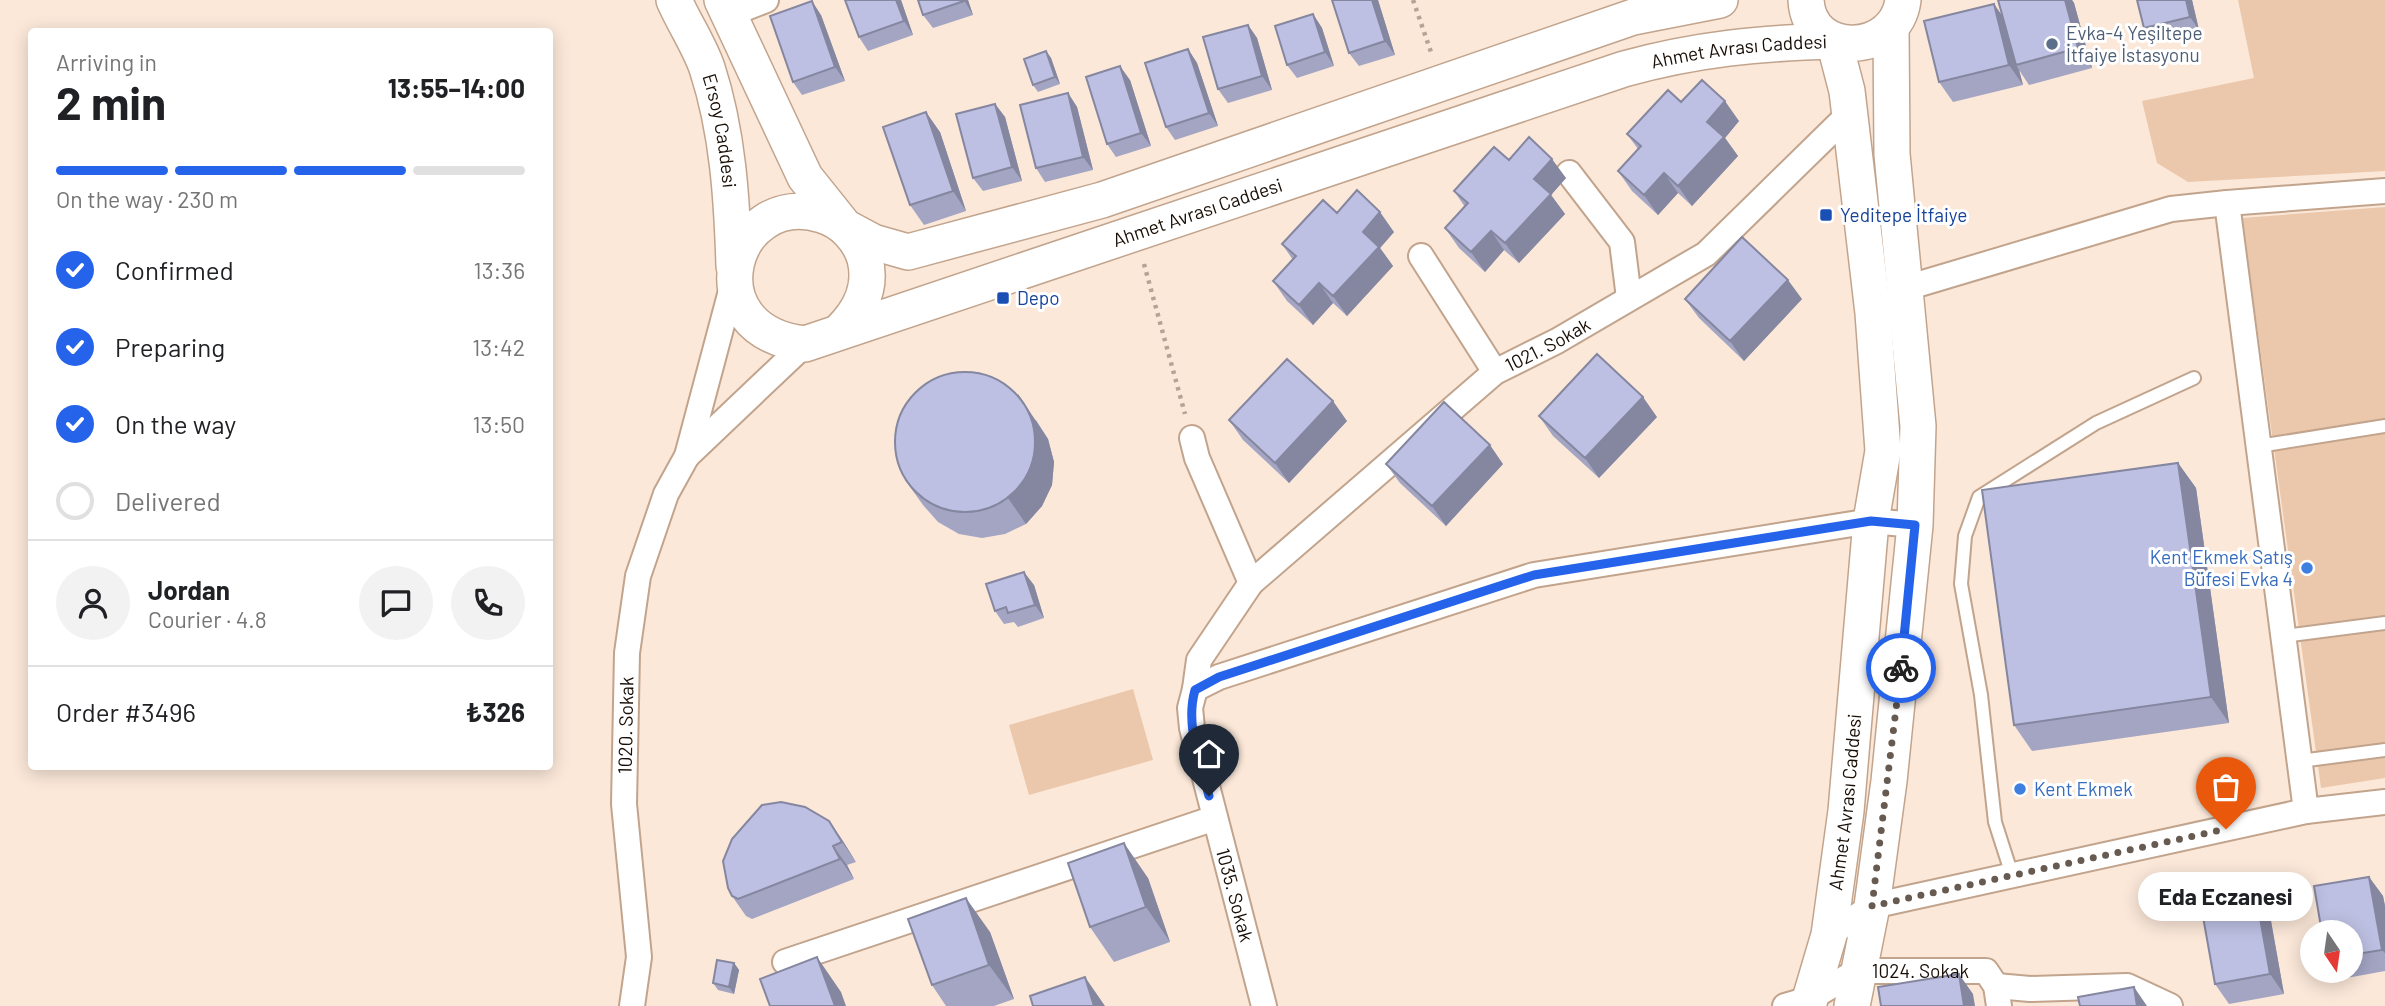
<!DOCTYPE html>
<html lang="en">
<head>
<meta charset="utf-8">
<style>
  :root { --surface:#fff; --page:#f2f2f2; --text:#202124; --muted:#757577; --line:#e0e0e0; --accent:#2563eb }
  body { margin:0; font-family:Barlow,sans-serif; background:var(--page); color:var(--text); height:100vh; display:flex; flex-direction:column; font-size:26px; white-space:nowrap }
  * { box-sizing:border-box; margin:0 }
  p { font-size:23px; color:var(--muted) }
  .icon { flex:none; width:38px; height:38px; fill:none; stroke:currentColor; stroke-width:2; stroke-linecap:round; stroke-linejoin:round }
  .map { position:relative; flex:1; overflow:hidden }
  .details { position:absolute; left:28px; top:28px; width:525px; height:742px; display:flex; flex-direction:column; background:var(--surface); border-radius:7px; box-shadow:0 4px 18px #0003 }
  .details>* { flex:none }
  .needle { width:46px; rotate:167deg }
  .fabs { position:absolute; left:2300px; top:920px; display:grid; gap:14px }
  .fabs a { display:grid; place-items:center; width:63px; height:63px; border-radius:50%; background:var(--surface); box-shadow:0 4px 18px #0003; font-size:35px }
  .pin { position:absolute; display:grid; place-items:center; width:60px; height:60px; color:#fff; margin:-72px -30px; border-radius:50% 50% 50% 0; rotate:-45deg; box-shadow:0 0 7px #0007 }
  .pin .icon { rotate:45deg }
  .courier { position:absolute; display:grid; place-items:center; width:70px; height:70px; margin:-35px; border:5px solid #2563eb; border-radius:50%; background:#fff; color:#222; box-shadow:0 2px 9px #0007 }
  .bubble { position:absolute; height:49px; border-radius:24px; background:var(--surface); box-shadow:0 4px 18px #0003; font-size:23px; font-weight:700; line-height:49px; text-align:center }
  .summary em { font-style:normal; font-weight:700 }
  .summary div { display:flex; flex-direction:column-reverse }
  .summary { display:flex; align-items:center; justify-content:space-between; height:119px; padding:0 28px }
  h1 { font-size:46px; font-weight:700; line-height:52px }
  .bar { display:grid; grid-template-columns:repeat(4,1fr); gap:10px 7px; align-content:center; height:84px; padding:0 28px }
  .bar i { height:9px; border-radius:5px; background:var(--line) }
  .bar .on { background:var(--accent) }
  .bar p { grid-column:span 4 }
  .line { display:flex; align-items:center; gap:18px; padding:0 28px; border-top:2px solid var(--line) }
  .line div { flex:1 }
  .round { display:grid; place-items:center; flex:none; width:74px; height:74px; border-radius:37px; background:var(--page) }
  ol { padding:0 28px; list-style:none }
  li { display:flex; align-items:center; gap:21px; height:77px }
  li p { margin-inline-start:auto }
  li .icon { padding:7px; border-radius:50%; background:var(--accent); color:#fff; stroke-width:4 }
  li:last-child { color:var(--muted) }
  li i { width:38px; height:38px; border:4px solid var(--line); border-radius:50% }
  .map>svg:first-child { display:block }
  .green { fill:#ebc8ac }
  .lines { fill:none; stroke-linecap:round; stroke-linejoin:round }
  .lane-casing { stroke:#c2a48d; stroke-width:16 }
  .street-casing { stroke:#c2a48d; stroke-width:28 }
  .secondary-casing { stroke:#c2a48d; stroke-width:38 }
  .path { stroke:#b4a497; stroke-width:4.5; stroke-dasharray:3.5 5; stroke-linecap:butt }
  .lane { stroke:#fff; stroke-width:12 }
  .street { stroke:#fff; stroke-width:24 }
  .secondary { stroke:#fff; stroke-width:35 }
  .wall { fill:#a3a5c3 }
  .shaded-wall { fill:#85869f }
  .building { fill:#bec0e3; stroke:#85869f; stroke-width:2 }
  .done { stroke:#675a50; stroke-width:7; stroke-dasharray:0 12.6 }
  .route { stroke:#2563eb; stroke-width:9 }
  .service-dot { fill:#5c6f8a; stroke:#fff; stroke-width:2.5 }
  .transit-dot { fill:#1a4fb4; stroke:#fff; stroke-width:2.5 }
  .shop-dot { fill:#3f7fe0; stroke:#fff; stroke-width:2.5 }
  .labels { text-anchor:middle; stroke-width:6; stroke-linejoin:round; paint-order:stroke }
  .service-label { font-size:19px; fill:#4e5e75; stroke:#fff; text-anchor:start }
  .street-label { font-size:19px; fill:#180e06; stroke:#fff }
  .transit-label { font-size:19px; fill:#164399; stroke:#fff; text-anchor:start }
  .shop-label { font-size:19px; fill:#366cbe; stroke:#fff; text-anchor:end }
</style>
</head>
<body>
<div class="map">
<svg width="2385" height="1006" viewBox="0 0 2385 1006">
  <rect width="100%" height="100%" fill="#fbe8d9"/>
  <path class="green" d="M2238 0H2385V171L2188 182 2157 163 2142 101 2254 78Z
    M2385 207V778L2321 788 2242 218Z
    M1133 689 1153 760 1029 795 1009 725Z"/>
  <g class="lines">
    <defs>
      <path id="lane" d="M2259 446 2385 426
        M2284 636 2385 623
        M2300 761 2385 750
        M2012 875 1995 822 1981 695 1961 584 1965 536 1979 497 2096 423 2194 378"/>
      <g id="street">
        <path d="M728 15 766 0"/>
        <path d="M1569 173 1622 242 1629 298"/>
        <path d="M2227 203 2385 191"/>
        <path d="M1421 256 1495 372"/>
        <path d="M1906 288 2171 209 2227 203 2306 811"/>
        <path d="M1192 438 1197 458 1251 583"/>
        <path d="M687 456 805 344"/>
        <path id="s1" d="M1195 689 1199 660 1251 583 1495 372 1557 341 1706 254 1849 114"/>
        <path d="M1829 935 1872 906 2306 811 2385 802"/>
        <path d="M785 962 1215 818"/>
        <path d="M1996 986 2030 989 2127 986 2170 1006"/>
        <path id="s2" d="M632 1006 639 957 624 804 627 653 638 576 666 494 687 456 732 287"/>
        <path d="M1264 1006 1192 728 1190 708 1195 689 1219 677 1534 575 1871 521 1915 525"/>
        <path id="s3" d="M1785 1006 1809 999 1857 971H1986L1996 986 1999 1006"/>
      </g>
      <g id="secondary">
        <path id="s4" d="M674 0C684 23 699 45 707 68 728 132 732 200 734 266"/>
        <path d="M722 0 805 177 845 227 873 242 908 252 1102 200 1633 17 1720 0"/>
        <path d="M1806 0C1809 59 1896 56 1903 0"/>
        <path id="s5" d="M841 330C861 310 872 287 865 259 859 238 842 221 822 215 731 187 690 331 805 344L1624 69C1696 49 1760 43 1834 41"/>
        <path id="s6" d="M1808 1006 1829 935 1846 811 1871 521 1883 451 1873 313 1847 91 1834 41"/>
        <path d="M1852 1006 1872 906 1889 781 1915 525 1918 426 1892 154 1891 29"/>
      </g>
    </defs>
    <use href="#lane" class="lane-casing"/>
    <use href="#street" class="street-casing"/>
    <use href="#secondary" class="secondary-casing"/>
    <path class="path" d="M1413 0 1432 55
      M1144 264 1185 414"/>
    <use href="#lane" class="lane"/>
    <use href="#street" class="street"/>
    <use href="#secondary" class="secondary"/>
  </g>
  <path class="wall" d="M845 0H901L913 35 868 51 859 37Z
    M968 0 973 15 933 28 923 15Z
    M1378 0 1395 55 1359 66 1349 53Z
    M1999 0H2072L2074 3 2092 68 2029 85 2019 70 2023 85 1953 102 1939 82 1994 4 2002 16Z
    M2137 0H2192L2199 30 2153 42 2144 28Z
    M1313 14 1322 28 1334 66 1297 78 1287 65Z
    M821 15 845 81 802 95 793 82Z
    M1248 25 1257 38 1272 90 1228 103 1218 89Z
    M1188 49 1197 63 1218 126 1175 140 1166 127Z
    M1046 51 1051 58 1060 84 1038 92 1033 85Z
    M1130 80 1151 146 1116 157 1107 144Z
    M1068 93 1077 107 1093 170 1045 182 1036 168Z
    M1681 102 1739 121 1725 138 1738 156 1692 206 1678 193 1658 215 1632 191 1618 171 1638 149 1627 134Z
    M995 104 1005 117 1022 181 983 191 973 178Z
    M940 132 966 211 924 225 910 205Z
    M1509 160 1566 178 1551 195 1565 214 1519 263 1504 250 1485 272 1459 248 1445 228 1465 207 1454 191Z
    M1337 213 1394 232 1380 248 1393 266 1347 316 1333 303 1313 325 1287 301 1273 281 1293 260 1282 244Z
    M1685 299H1802L1744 361 1699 318Z
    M1539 416 1657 417 1599 478 1553 436Z
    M1036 420 1048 439 1054 462 1052 485 1042 506 1026 524 1005 534 982 538 959 534 938 522 923 505 905 480Z
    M1229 420 1347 421 1289 483 1243 440Z
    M2178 463 2196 488 2229 723 2032 751 2014 725Z
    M1386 464H1503L1446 526 1400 483Z
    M1034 585 1044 618 1018 627 1014 622 1004 624 995 611Z
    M829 821 856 862 847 865 854 879 752 919 746 916 732 896Z
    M2369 877 2383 896 2385 906V971L2341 979 2335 971H2350V933Z
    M1148 878 1170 942 1114 962 1090 927Z
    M2271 921 2284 994 2229 1004 2215 984Z
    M990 932 1014 999 994 1006H946L932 985Z
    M734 963 739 970 734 994 718 990 713 983Z"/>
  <path class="shaded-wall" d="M896 0H901L913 35 904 21Z
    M964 0H968L973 15Z
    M1372 0H1378L1395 55 1385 41Z
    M2065 0H2072L2074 3 2092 68 2078 48Z
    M2186 0H2192L2199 30 2190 17Z
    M812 1 821 15 845 81 835 67Z
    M1994 4 2008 24 2016 65 2019 70 2023 85 2009 65Z
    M1313 14 1322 28 1334 66 1325 52Z
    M1248 25 1257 38 1272 90 1262 76Z
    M1188 49 1197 63 1218 126 1209 113Z
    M1046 51 1051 58 1060 84 1055 77Z
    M1120 66 1130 80 1151 146 1141 133Z
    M1068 93 1077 107 1093 170 1083 157Z
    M1725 101 1739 121 1725 138 1738 156 1692 206 1678 186 1707 122Z
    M995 104 1005 117 1022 181 1012 167Z
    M926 112 940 132 966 211 953 191Z
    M1552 159 1566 178 1551 195 1565 214 1519 263 1505 243 1534 179Z
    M1664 173 1678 193 1658 215 1644 195Z
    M1380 212 1394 232 1380 248 1393 266 1347 316 1333 296 1363 232Z
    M1491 231 1504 250 1485 272 1471 252Z
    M1788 280 1802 299 1744 361 1730 341Z
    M1319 283 1333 303 1313 325 1299 305Z
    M1018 394 1048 439 1054 462 1052 485 1042 506 1026 524 1008 498Z
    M1643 397 1657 417 1599 478 1585 458Z
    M1333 401 1347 421 1289 483 1275 463Z
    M1490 445 1503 464 1446 526 1432 506Z
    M2178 463 2196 488 2229 723 2211 697Z
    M1024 572 1034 585 1044 618 1035 605Z
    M829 821 843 841 856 862 842 842Z
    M1124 843 1148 878 1170 942 1146 907Z
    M833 846 847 865 854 879 840 859Z
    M2369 877 2383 896 2385 906V953L2382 950Z
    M966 898 990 932 1014 999 989 965Z
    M2257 901 2271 921 2284 994 2270 974Z
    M817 957 841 992 846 1006H835Z
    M734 963 739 970 734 994 729 987Z
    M1959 974 1973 994 1975 1006H1964Z
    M1085 977 1105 1006H1094Z
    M2134 987 2147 1006H2137Z"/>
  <path class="building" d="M845 0H896L904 21 859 37Z
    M918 0H964V1L923 15Z
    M1332 0H1372L1385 41 1349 53Z
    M1998 0H2065L2078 48 2016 65Z
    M2137 0H2186L2190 17 2144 28Z
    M812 1 835 67 793 82 770 16Z
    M1994 4 2009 65 1939 82 1924 21Z
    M1313 14 1325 52 1287 65 1275 26Z
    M1248 25 1262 76 1218 89 1203 37Z
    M1188 49 1209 113 1166 127 1145 63Z
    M1046 51 1055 77 1033 85 1024 59Z
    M1120 66 1141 133 1107 144 1086 77Z
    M1702 80 1725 101 1707 122 1724 137 1678 186 1664 173 1644 195 1618 171 1641 146 1627 134 1668 90 1681 102Z
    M1068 93 1083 157 1036 168 1020 105Z
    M995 104 1012 167 973 178 956 114Z
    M926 112 953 191 910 205 883 127Z
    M1529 137 1552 159 1534 179 1551 194 1505 243 1491 231 1471 252 1445 228 1468 203 1454 191 1494 147 1509 160Z
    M1357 190 1380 212 1363 232 1379 247 1333 296 1319 283 1299 305 1273 281 1296 256 1282 244 1323 200 1337 213Z
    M1742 237 1788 280 1730 341 1685 299Z
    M1597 354 1643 397 1585 458 1539 416Z
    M1287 359 1333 401 1275 463 1229 420Z
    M895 442a70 70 0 1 1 140 0a70 70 0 1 1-140 0Z
    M1444 402 1490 445 1432 506 1386 464Z
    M2178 463 2211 697 2014 725 1982 490Z
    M1024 572 1035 605 1008 613 1006 607 995 611 986 584Z
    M781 802 805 807 829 821 842 842 833 846 840 859 738 899 732 896 728 888 723 861 732 839 762 805Z
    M1124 843 1146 907 1090 927 1068 863Z
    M2369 877 2382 950 2350 955V933H2322L2314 886Z
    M966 898 989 965 932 985 908 919Z
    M2257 901 2270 974 2215 984 2202 911Z
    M817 957 835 1006H770L760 979Z
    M717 960 734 963 729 987 713 983Z
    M1959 974 1964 1006H1881L1878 987Z
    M1085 977 1094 1006H1033L1030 996Z
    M2134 987 2137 1006H2080L2078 997Z"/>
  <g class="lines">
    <path class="done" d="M1901 668 1872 906 2226 829"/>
    <path class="route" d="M1209 796C1200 761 1185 725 1195 690L1219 677 1534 575 1871 521 1915 525 1901 668"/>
  </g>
  <circle class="service-dot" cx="2052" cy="44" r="7"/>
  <g class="transit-dot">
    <rect x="1819" y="208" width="14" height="14" rx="3.5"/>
    <rect x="996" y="291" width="14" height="14" rx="3.5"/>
  </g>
  <g class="shop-dot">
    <circle cx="2307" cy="568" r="7"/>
    <circle cx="2020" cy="789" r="7"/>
  </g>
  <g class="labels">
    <g class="service-label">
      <text x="2066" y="40">Evka-4 Yeşiltepe<tspan x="2066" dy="22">İtfaiye İstasyonu</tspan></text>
    </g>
    <g class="street-label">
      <text dy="7" stroke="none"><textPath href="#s5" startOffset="1356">Ahmet Avrası Caddesi</textPath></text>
      <text dy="7" stroke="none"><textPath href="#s4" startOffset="140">Ersoy Caddesi</textPath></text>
      <text dy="7" stroke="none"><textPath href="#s5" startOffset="789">Ahmet Avrası Caddesi</textPath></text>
      <text dy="7" stroke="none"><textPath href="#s1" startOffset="504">1021. Sokak</textPath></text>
      <text dy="7" stroke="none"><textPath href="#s2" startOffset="282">1020. Sokak</textPath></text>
      <text dy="7" stroke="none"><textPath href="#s6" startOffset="208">Ahmet Avrası Caddesi</textPath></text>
      <text transform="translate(1235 895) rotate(75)" y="7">1035. Sokak</text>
      <text dy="7" stroke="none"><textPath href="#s3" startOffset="144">1024. Sokak</textPath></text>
    </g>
    <g class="transit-label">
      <text x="1840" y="222">Yeditepe İtfaiye</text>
      <text x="1017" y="305">Depo</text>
    </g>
    <g class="shop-label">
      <text x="2293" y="564">Kent Ekmek Satış<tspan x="2293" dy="22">Büfesi Evka 4</tspan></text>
      <text x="2034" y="796" text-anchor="start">Kent Ekmek</text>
    </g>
  </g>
</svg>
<div class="fabs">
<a><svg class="needle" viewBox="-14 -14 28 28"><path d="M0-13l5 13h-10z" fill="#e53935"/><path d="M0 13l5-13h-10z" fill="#757577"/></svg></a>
</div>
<div class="pin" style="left:2226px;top:829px;background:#ea580c"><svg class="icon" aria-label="bag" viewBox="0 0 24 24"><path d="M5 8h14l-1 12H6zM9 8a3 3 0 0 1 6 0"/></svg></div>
<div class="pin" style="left:1209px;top:796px;background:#1f2937"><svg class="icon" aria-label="home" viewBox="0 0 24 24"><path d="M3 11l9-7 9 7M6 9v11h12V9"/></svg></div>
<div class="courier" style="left:1901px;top:668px"><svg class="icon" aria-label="bike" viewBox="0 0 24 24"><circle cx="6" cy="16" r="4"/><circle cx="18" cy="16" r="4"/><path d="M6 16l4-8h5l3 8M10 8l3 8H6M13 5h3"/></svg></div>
<div class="bubble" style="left:2138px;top:872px;width:175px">Eda Eczanesi</div>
<section class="details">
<div class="summary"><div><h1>2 min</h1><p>Arriving in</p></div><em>13:55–14:00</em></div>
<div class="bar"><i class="on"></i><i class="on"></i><i class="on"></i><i></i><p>On the way · 230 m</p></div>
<ol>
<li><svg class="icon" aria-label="check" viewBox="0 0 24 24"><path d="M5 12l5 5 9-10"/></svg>Confirmed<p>13:36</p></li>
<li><svg class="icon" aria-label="check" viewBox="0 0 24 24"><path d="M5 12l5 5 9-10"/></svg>Preparing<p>13:42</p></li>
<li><svg class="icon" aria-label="check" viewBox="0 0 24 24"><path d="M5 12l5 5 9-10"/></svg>On the way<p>13:50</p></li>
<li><i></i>Delivered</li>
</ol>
<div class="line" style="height:126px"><a class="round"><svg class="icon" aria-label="person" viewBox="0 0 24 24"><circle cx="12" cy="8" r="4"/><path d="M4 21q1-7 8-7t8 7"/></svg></a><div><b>Jordan</b><p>Courier · 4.8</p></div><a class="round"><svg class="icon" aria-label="chat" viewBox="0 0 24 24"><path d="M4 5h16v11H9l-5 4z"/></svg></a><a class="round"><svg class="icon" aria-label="phone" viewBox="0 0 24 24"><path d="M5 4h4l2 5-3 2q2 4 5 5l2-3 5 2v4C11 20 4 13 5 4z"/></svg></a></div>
<div class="line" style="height:91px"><div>Order #3496</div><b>₺326</b></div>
</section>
</div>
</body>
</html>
